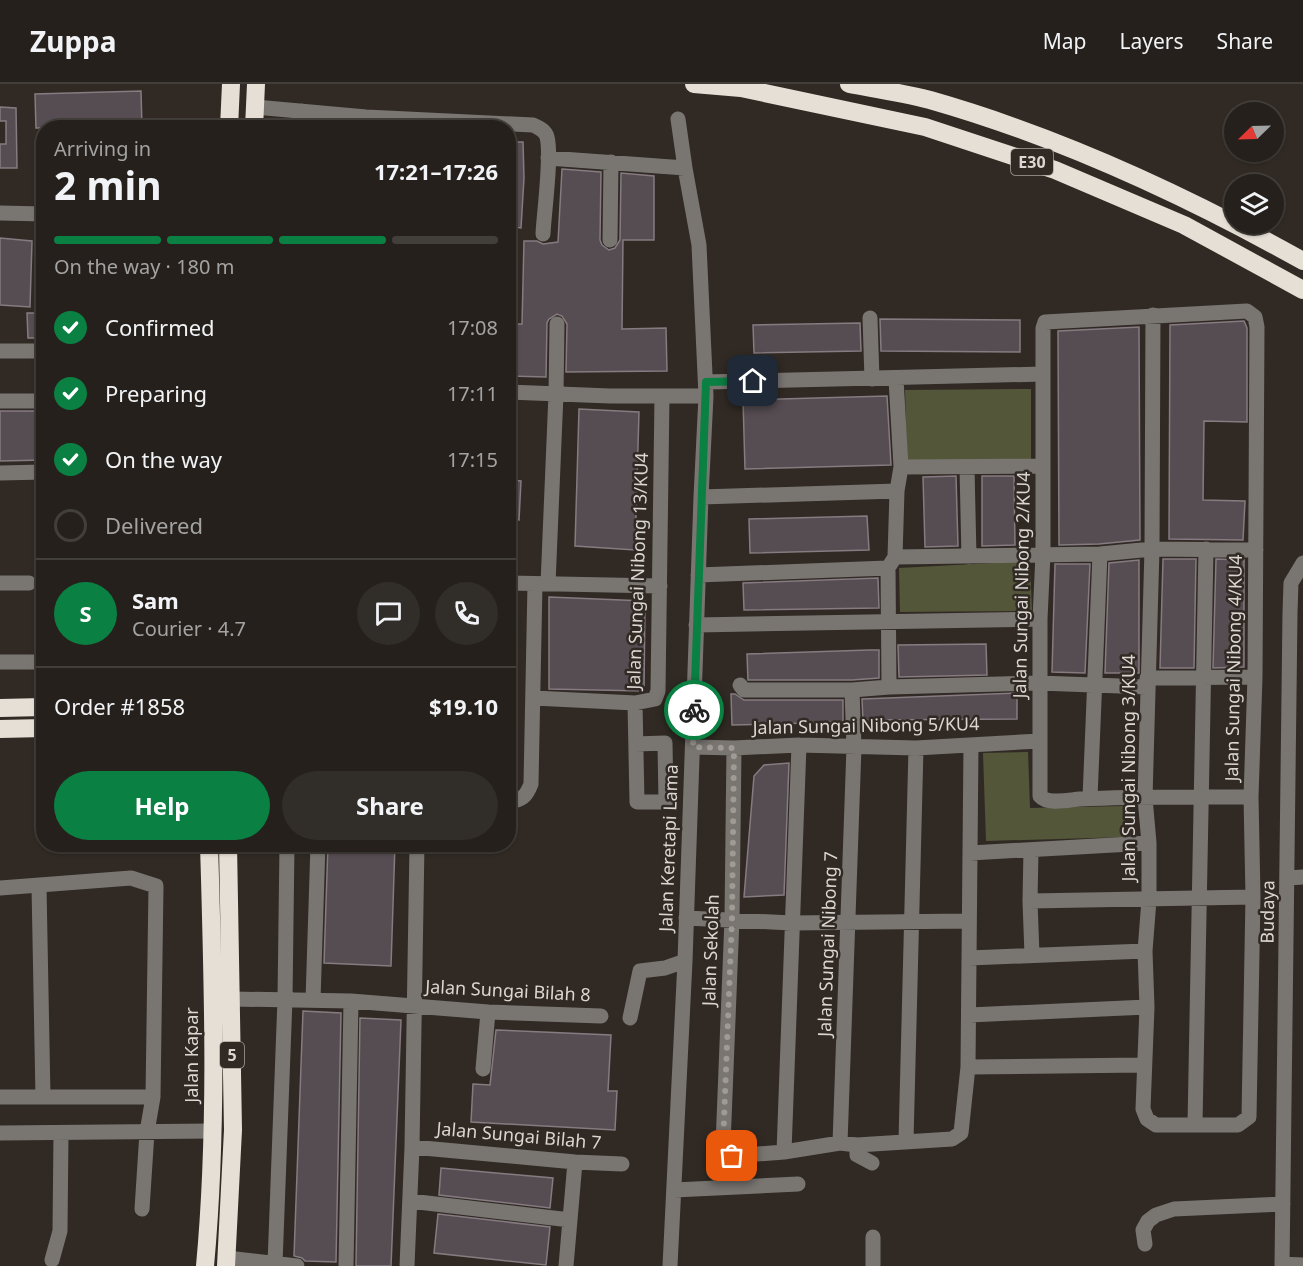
<!DOCTYPE html>
<html lang="en">
<head>
<meta charset="utf-8">
<style>
  :root { --surface:#25201b; --page:#312d28; --text:#f1f3f6; --muted:#a3a3a3; --line:#423e3a; --accent:#0b8043 }
  body { margin:0; font-family:"Noto Sans",sans-serif; background:var(--page); color:var(--text); height:100vh; display:flex; flex-direction:column; font-size:22px; white-space:nowrap }
  * { box-sizing:border-box; margin:0 }
  p { font-size:20px; color:var(--muted) }
  .icon { flex:none; width:33px; height:33px; fill:none; stroke:currentColor; stroke-width:2; stroke-linecap:round; stroke-linejoin:round }
  .map { position:relative; flex:1; overflow:hidden }
  .panel { position:absolute; left:36px; top:36px; width:480px; height:732px; display:flex; flex-direction:column; background:var(--surface); border-radius:24px; box-shadow:0 2px 4px #0004,0 0 0 2px var(--line) }
  .panel>* { flex:none }
  .needle { width:39px; rotate:247deg }
  .fabs { position:absolute; left:1224px; top:18px; display:grid; gap:12px }
  .fabs a { display:grid; place-items:center; width:60px; height:60px; border-radius:50%; background:var(--surface); box-shadow:0 2px 4px #0004,0 0 0 2px var(--line); font-size:30px }
  .pin { position:absolute; display:grid; place-items:center; width:51px; height:51px; color:#fff; margin:-26px; border-radius:12px; box-shadow:0 3px 9px #0006 }
  .courier { position:absolute; display:grid; place-items:center; width:60px; height:60px; margin:-30px; border:4px solid #0b8043; border-radius:50%; background:#fff; color:#222; box-shadow:0 2px 8px #0007 }
  .head em { font-style:normal; font-weight:700 }
  .head div { display:flex; flex-direction:column-reverse }
  .head { display:flex; align-items:center; justify-content:space-between; height:102px; padding:0 18px }
  h1 { font-size:39px; font-weight:700; line-height:45px }
  .bar { display:grid; grid-template-columns:repeat(4,1fr); gap:9px 6px; align-content:center; height:72px; padding:0 18px }
  .bar i { height:8px; border-radius:4px; background:var(--line) }
  .bar .active { background:var(--accent) }
  .bar p { grid-column:span 4 }
  .line { display:flex; align-items:center; gap:15px; padding:0 18px; border-top:2px solid var(--line) }
  .line div { flex:1 }
  .round { display:grid; place-items:center; flex:none; width:63px; height:63px; border-radius:32px; background:var(--page) }
  ol { padding:0 18px; list-style:none }
  li { display:flex; align-items:center; gap:18px; height:66px }
  li p { margin-inline-start:auto }
  li .icon { padding:6px; border-radius:50%; background:var(--accent); color:#fff; stroke-width:4 }
  li:last-child { color:var(--muted) }
  li i { width:33px; height:33px; border:3px solid var(--line); border-radius:50% }
  .cta { display:flex; gap:12px; margin-top:auto; padding:12px 18px }
  .cta a { flex:1; height:69px; border-radius:36px; background:var(--accent); color:#fff; font-size:24px; font-weight:700; line-height:69px; text-align:center }
  .cta a+a { background:var(--page); color:var(--text) }
  header { display:flex; align-items:center; gap:36px; box-sizing:border-box; height:84px; padding:0 30px; background:var(--surface); border-bottom:2px solid var(--line) }
  header strong { font-size:28px }
  nav { display:flex; gap:33px; margin-inline-start:auto; font-size:21px }
  .map>svg:first-child { display:block }
  .green { fill:#54563a }
  .building { fill:#564d53; stroke:#857b81; stroke-width:1.5 }
  .lines { fill:none; stroke-linecap:round; stroke-linejoin:round }
  .minor { stroke:#797672; stroke-width:15 }
  .highway { stroke:#e6dfd5; stroke-width:18 }
  .done { stroke:#a09a95; stroke-width:6; stroke-dasharray:0 10.8 }
  .route { stroke:#0b8043; stroke-width:8 }
  .labels { text-anchor:middle; stroke-width:5; stroke-linejoin:round; paint-order:stroke }
  .shield { fill:#312a24; stroke:#a8a29e; stroke-width:1.5 }
  .shield-label { font-size:16px; font-weight:bold; fill:#dbd6d2 }
  .street-label { font-size:18px; fill:#dbd6d2; stroke:#312a24 }
</style>
</head>
<body>
<header>
<strong>Zuppa</strong>
<nav><a>Map</a><a>Layers</a><a>Share</a></nav>
</header>
<div class="map">
<svg width="1303" height="1182" viewBox="0 0 1303 1182">
  <rect width="100%" height="100%" fill="#312a24"/>
  <path class="green" d="M1031 305V376L907 377 905 306Z
    M1030 477 1032 527 900 528 899 484Z
    M1028 668 1030 724 1125 722 1126 753 986 757 983 669Z"/>
  <path class="building" d="M141 7 142 44H36L35 10Z
    M0 23 16 24 17 84H0V60H6V37H0Z
    M508 58H523L524 94 521 144 508 142Z
    M562 85 601 88 600 156 602 161 609 166 615 164 620 156 621 89 654 92V156H623L622 245 666 244 667 287 566 288 567 240 562 232 557 230 549 235 547 239 546 293 508 292V240H522L524 157H537L543 160 558 158Z
    M0 154 32 157 30 223 0 221Z
    M27 229H44V254H28Z
    M880 235 1020 236V268L881 267Z
    M1244 237 1247 244V338L1204 337 1203 416 1245 417 1243 456 1169 455 1170 241Z
    M860 239 861 267 754 269 753 241Z
    M1139 243 1140 456 1099 460 1059 461 1058 247Z
    M887 312 891 381 745 385 743 316Z
    M579 325 639 328 635 466 575 462Z
    M0 327H44V376L0 377Z
    M956 392 958 462 925 463 923 393Z
    M982 392H1014L1015 461 982 462Z
    M508 396 521 397 519 436 508 435Z
    M867 432 869 466 750 469 749 435Z
    M1163 475H1196L1194 584H1160Z
    M1216 475 1244 476V583L1213 584Z
    M1139 476V589H1105L1109 479Z
    M1055 480H1090L1085 589 1052 588Z
    M878 494 879 524 744 526 743 499Z
    M549 513 645 517 644 607 549 605Z
    M986 560 987 591 899 593 898 561Z
    M869 566H879V594L852 596H748L747 570Z
    M1017 609V635L863 636 862 615Z
    M731 610H735L744 616H843V638L732 641Z
    M789 679 784 811 744 813 754 692 764 681Z
    M328 760H395L391 882 324 879Z
    M303 927 341 929 336 1178 305 1177 302 1174 294 1172Z
    M360 934 401 936 391 1182H356Z
    M496 946 611 951 608 1007H617L615 1046 471 1038 473 1000 490 1001Z
    M441 1084 553 1094 550 1124 439 1111Z
    M438 1130 550 1143 546 1181 434 1169Z"/>
  <g class="lines">
    <path class="minor" d="M255 23 366 33 533 41C539 44 545 46 547 53 552 72 544 128 543 150
      M301 44 302 27
      M548 74 685 84
      M0 129 44 130
      M610 156 611 78
      M42 219V130
      M1153 231 1152 465 1145 714 1149 759V816L1145 867 1147 923 1143 1025 1147 1035 1156 1041H1238L1249 1033 1253 813 1251 713 1255 593 1257 243 1255 233 1247 227 1045 238 1043 244V470L1040 535V712C1048 721 1068 716 1080 715 1136 712 1194 713 1251 713
      M870 234 872 295
      M0 267H44
      M706 298 1043 290
      M508 308 610 312H706
      M0 317H44
      M901 383 1043 382
      M967 384 969 473
      M0 389 44 388
      M701 413 897 407
      M895 473 1100 470 1152 465 1256 466
      M698 491 888 484
      M0 499H29
      M508 499 660 502
      M548 500 556 310 557 240
      M696 541 1040 535
      M0 578H44
      M1147 594 1255 593
      M740 601 744 606H852L889 603 1039 599 1147 603
      M889 603 888 484 895 473 897 407 901 383 896 295
      M534 614 635 619 655 615 658 607 662 312
      M635 619 637 718H666L665 659 636 660
      M693 663 734 664 799 661 916 664 1040 657
      M734 664 732 835 723 1061 725 1068 732 1072 784 1068 840 1059 857 1061 952 1055 961 1049 968 983 971 661
      M1090 714 1100 470
      M508 718C522 716 526 713 531 700L535 500
      M1031 766 1030 817 1032 871
      M970 769 1149 759
      M1288 794 1303 793
      M39 802 43 1013
      M0 804 131 794 156 802 153 1013 147 1048 142 1125
      M1030 817 1253 813
      M686 834 792 839 969 837
      M969 874 1145 867
      M232 915 351 917 488 928 601 932
      M313 916 318 760
      M969 931 1147 923
      M630 934 640 887 665 884 685 877
      M968 983 1144 981
      M483 985 488 928
      M0 1013H153
      M1195 1040 1206 465
      M0 1049 212 1047
      M906 1057 916 664
      M840 1059 854 663 852 606
      M857 1061V1071L872 1079
      M412 1063 575 1078 622 1080
      M784 1068 799 661
      M674 1106 798 1100
      M410 1117 570 1136
      M1145 1160 1143 1146 1148 1137 1156 1131 1174 1125 1283 1120
      M227 1174 297 1182
      M52 1176 60 1147 61 1049
      M275 1180 285 915 287 760
      M1282 1180 1303 1181
      M346 1182 351 917
      M407 1182 412 1063 417 760
      M566 1182 575 1078
      M670 1182 685 877 701 413 706 312 699 161 685 84 678 35
      M873 1182V1153
      M1282 1182 1290 529 1291 499 1303 479"/>
    <path class="highway" d="M694 0 741 4 925 43 1055 86 1184 141 1303 206
      M849 0C876 5 903 9 930 16 1060 53 1185 111 1303 177
      M229 44 231 0
      M254 44 256 0
      M0 624 44 623
      M0 645 44 644
      M205 1182C218 1042 213 901 209 760
      M226 1182 233 1046 228 760"/>
  </g>
  <g class="lines">
    <path class="done" d="M694 626 693 663 734 664 732 835 723 1061 725 1068 732 1072"/>
    <path class="route" d="M694 626 706 298 753 297"/>
  </g>
  <g class="labels">
    <g class="shield">
      <rect x="1011" y="65" width="42" height="26" rx="4.5"/>
      <rect x="220" y="958" width="24" height="26" rx="4.5"/>
    </g>
    <g class="shield-label">
      <text x="1032" y="84">E30</text>
      <text x="232" y="977">5</text>
    </g>
    <g class="street-label">
      <text transform="translate(638 487) rotate(-88)" y="6">Jalan Sungai Nibong 13/KU4</text>
      <text transform="translate(1022 501) rotate(-89)" y="6">Jalan Sungai Nibong 2/KU4</text>
      <text transform="translate(1234 584) rotate(-89)" y="6">Jalan Sungai Nibong 4/KU4</text>
      <text transform="translate(866 642) rotate(-1)" y="6">Jalan Sungai Nibong 5/KU4</text>
      <text transform="translate(1129 684) rotate(-90)" y="6">Jalan Sungai Nibong 3/KU4</text>
      <text transform="translate(669 764) rotate(-88)" y="6">Jalan Keretapi Lama</text>
      <text transform="translate(1268 828) rotate(-89)" y="6">Budaya</text>
      <text transform="translate(828 860) rotate(-88)" y="6">Jalan Sungai Nibong 7</text>
      <text transform="translate(711 866) rotate(-88)" y="6">Jalan Sekolah</text>
      <text transform="translate(508 907) rotate(3)" y="6">Jalan Sungai Bilah 8</text>
      <text transform="translate(192 971) rotate(-90)" y="6">Jalan Kapar</text>
      <text transform="translate(519 1052) rotate(5)" y="6">Jalan Sungai Bilah 7</text>
    </g>
  </g>
</svg>
<div class="fabs">
<a><svg class="needle" viewBox="-14 -14 28 28"><path d="M0-13l5 13h-10z" fill="#e53935"/><path d="M0 13l5-13h-10z" fill="#a3a3a3"/></svg></a>
<a><svg class="icon" aria-label="layers" viewBox="0 0 24 24"><path d="M12 4l9 5-9 5-9-5zM3 14l9 5 9-5"/></svg></a>
</div>
<div class="pin" style="left:732px;top:1072px;background:#ea580c"><svg class="icon" aria-label="bag" viewBox="0 0 24 24"><path d="M5 8h14l-1 12H6zM9 8a3 3 0 0 1 6 0"/></svg></div>
<div class="pin" style="left:753px;top:297px;background:#1f2937"><svg class="icon" aria-label="home" viewBox="0 0 24 24"><path d="M3 11l9-7 9 7M6 9v11h12V9"/></svg></div>
<div class="courier" style="left:694px;top:626px"><svg class="icon" aria-label="bike" viewBox="0 0 24 24"><circle cx="6" cy="16" r="4"/><circle cx="18" cy="16" r="4"/><path d="M6 16l4-8h5l3 8M10 8l3 8H6M13 5h3"/></svg></div>
<section class="panel">
<div class="head"><div><h1>2 min</h1><p>Arriving in</p></div><em>17:21–17:26</em></div>
<div class="bar"><i class="active"></i><i class="active"></i><i class="active"></i><i></i><p>On the way · 180 m</p></div>
<ol>
<li><svg class="icon" aria-label="check" viewBox="0 0 24 24"><path d="M5 12l5 5 9-10"/></svg>Confirmed<p>17:08</p></li>
<li><svg class="icon" aria-label="check" viewBox="0 0 24 24"><path d="M5 12l5 5 9-10"/></svg>Preparing<p>17:11</p></li>
<li><svg class="icon" aria-label="check" viewBox="0 0 24 24"><path d="M5 12l5 5 9-10"/></svg>On the way<p>17:15</p></li>
<li><i></i>Delivered</li>
</ol>
<div class="line" style="height:108px"><b class="round" style="background:var(--accent);color:#fff">S</b><div><b>Sam</b><p>Courier · 4.7</p></div><a class="round"><svg class="icon" aria-label="chat" viewBox="0 0 24 24"><path d="M4 5h16v11H9l-5 4z"/></svg></a><a class="round"><svg class="icon" aria-label="phone" viewBox="0 0 24 24"><path d="M5 4h4l2 5-3 2q2 4 5 5l2-3 5 2v4C11 20 4 13 5 4z"/></svg></a></div>
<div class="line" style="height:78px"><div>Order #1858</div><b>$19.10</b></div>
<div class="cta"><a>Help</a><a>Share</a></div>
</section>
</div>
</body>
</html>
